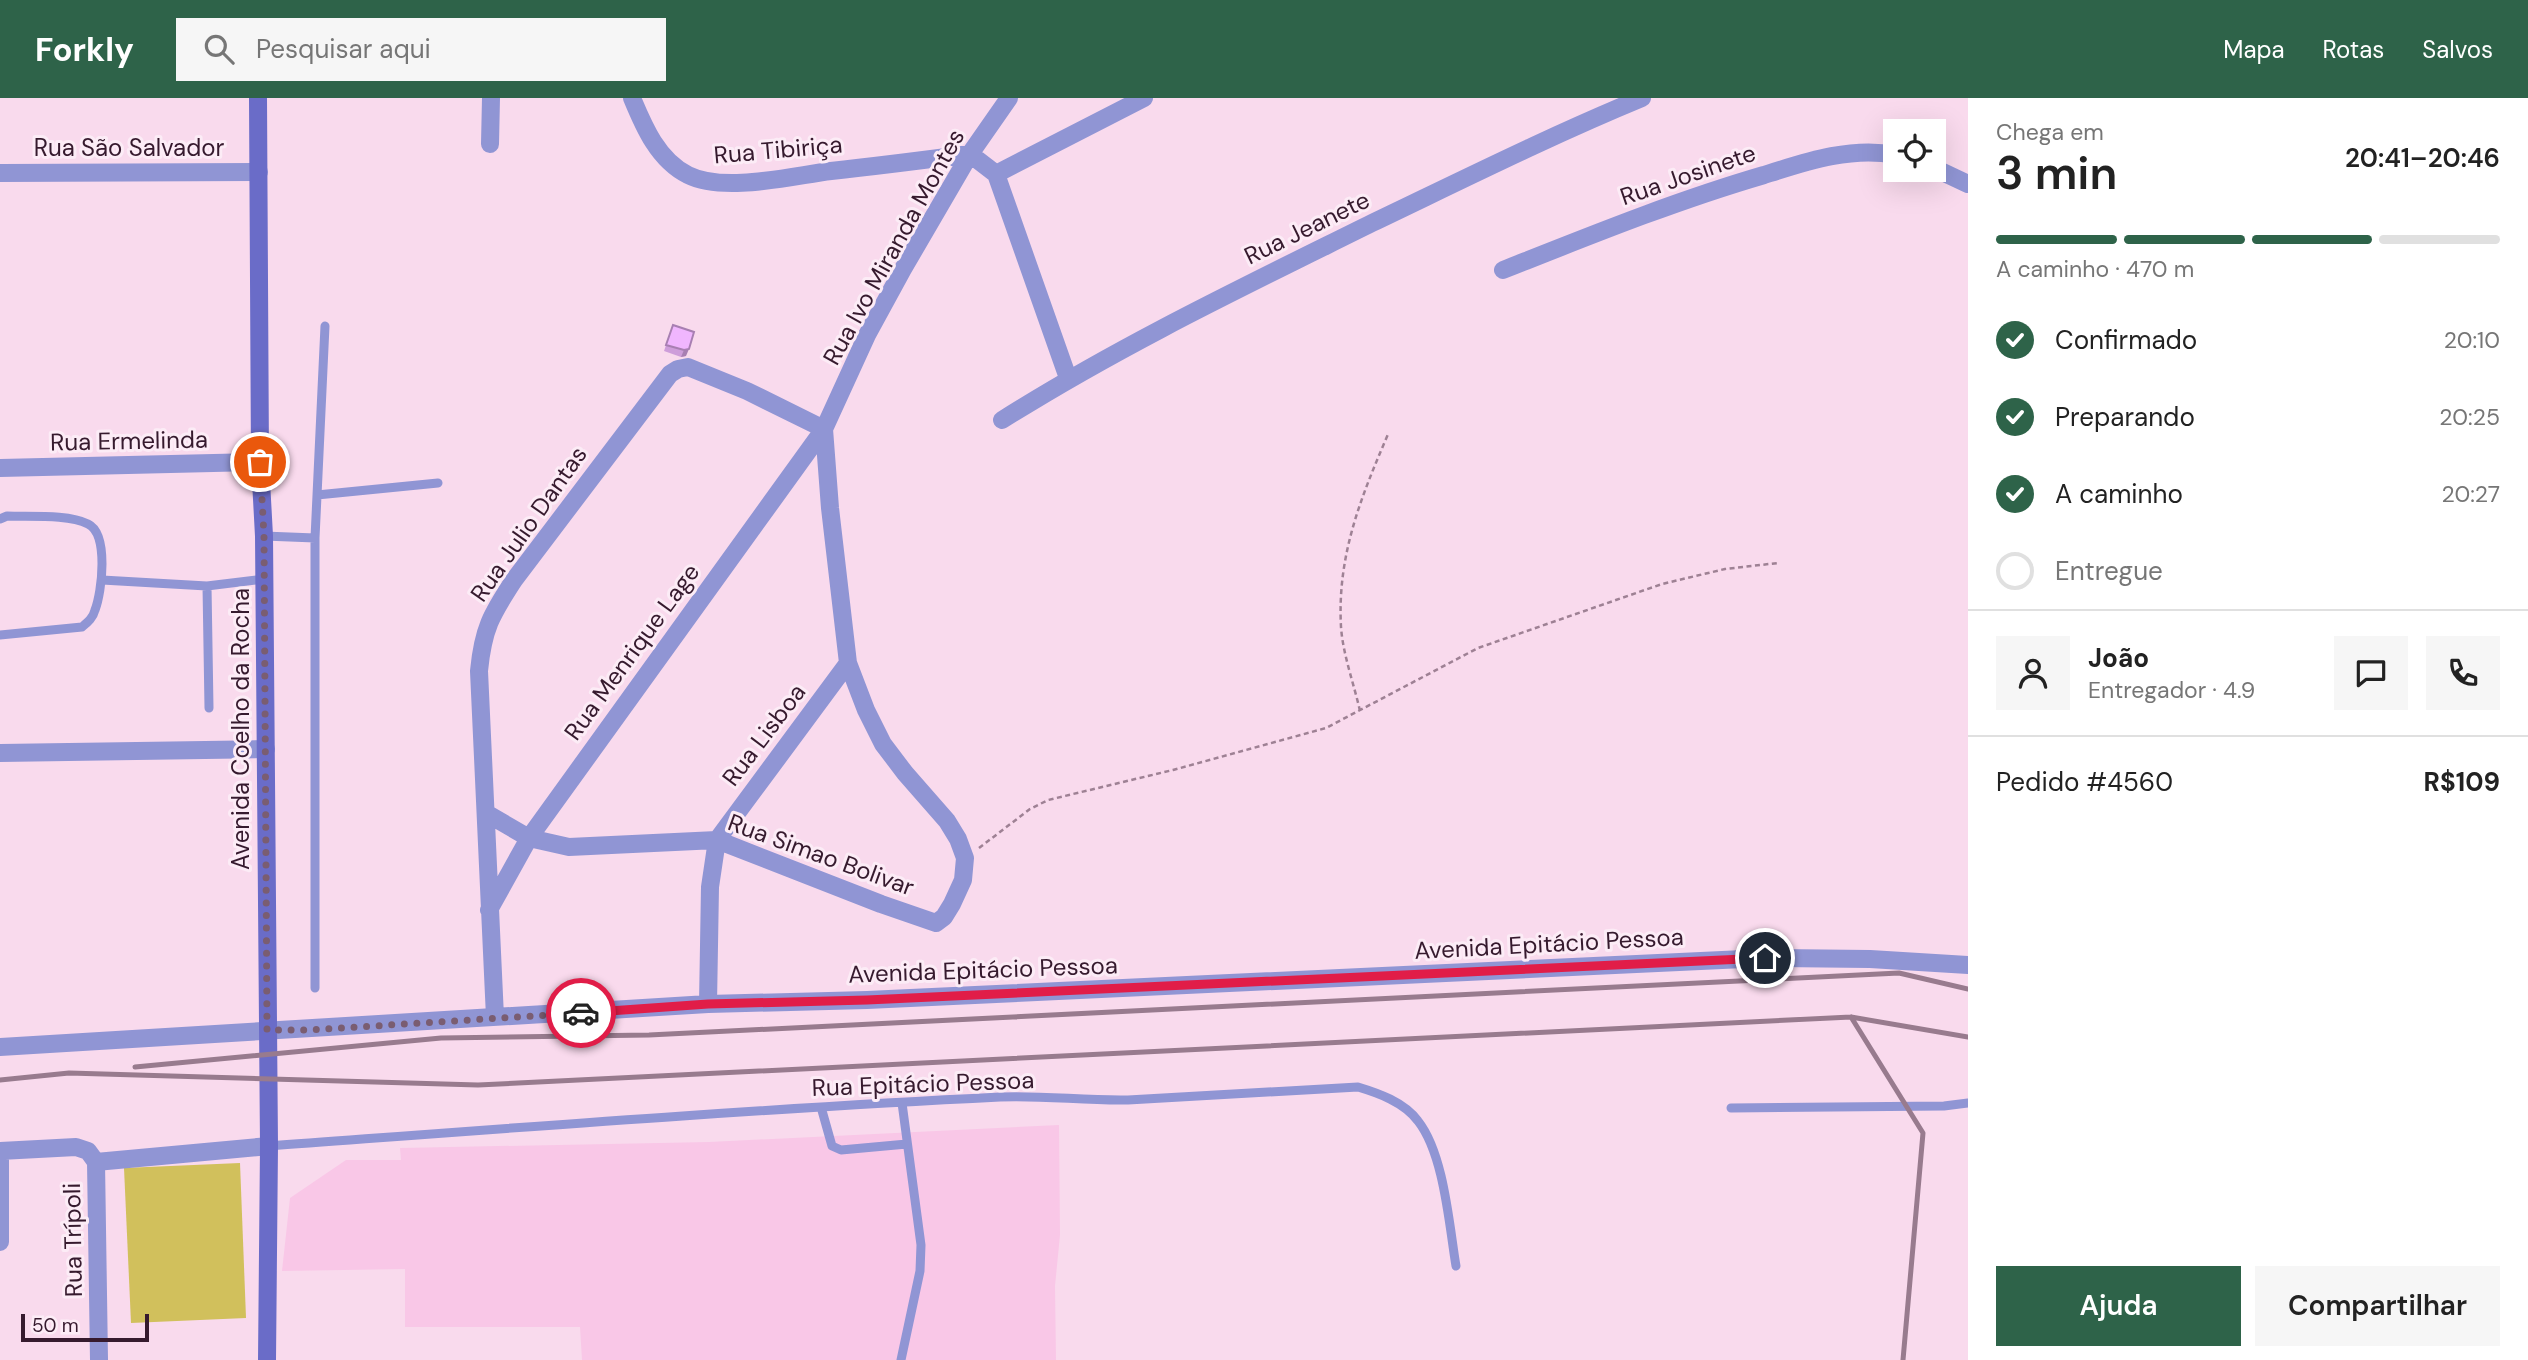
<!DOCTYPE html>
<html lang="pt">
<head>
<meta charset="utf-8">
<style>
  :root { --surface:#fff; --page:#f6f6f6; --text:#222; --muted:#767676; --line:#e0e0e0; --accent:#2e6349 }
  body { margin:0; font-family:"DM Sans",sans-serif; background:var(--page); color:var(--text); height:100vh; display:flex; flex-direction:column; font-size:26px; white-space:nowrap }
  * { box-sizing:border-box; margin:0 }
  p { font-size:23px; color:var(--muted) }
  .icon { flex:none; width:38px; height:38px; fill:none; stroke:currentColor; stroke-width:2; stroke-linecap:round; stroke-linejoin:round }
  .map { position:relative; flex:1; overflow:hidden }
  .details { display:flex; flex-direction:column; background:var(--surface); width:560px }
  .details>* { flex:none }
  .tools { position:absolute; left:1883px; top:21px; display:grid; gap:14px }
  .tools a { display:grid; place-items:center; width:63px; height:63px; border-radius:0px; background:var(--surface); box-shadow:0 7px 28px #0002; font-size:35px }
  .scale { position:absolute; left:21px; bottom:18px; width:128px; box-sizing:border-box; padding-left:7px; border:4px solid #361a2e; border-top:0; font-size:19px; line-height:24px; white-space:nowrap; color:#361a2e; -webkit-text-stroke:5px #fcecf6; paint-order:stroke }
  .pin { position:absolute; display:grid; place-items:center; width:60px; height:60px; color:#fff; margin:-30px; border:4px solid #fff; border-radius:50%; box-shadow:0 2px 7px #0007 }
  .courier { position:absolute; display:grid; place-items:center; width:70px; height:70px; margin:-35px; border:5px solid #e11d48; border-radius:50%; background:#fff; color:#222; box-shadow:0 2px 9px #0007 }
  .headline em { font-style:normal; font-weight:600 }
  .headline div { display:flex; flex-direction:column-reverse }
  .headline { display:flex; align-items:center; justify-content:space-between; height:119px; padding:0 28px }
  h1 { font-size:46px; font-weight:600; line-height:52px }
  .bar { display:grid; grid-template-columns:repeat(4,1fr); gap:10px 7px; align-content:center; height:84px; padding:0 28px }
  .bar i { height:9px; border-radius:5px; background:var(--line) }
  .bar .on { background:var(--accent) }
  .bar p { grid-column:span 4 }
  .line { display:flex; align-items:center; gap:18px; padding:0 28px; border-top:2px solid var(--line) }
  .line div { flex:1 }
  .round { display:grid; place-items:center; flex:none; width:74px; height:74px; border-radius:0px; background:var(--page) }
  ol { padding:0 28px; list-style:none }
  li { display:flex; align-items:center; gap:21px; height:77px }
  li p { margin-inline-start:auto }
  li .icon { padding:7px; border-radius:50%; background:var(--accent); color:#fff; stroke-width:4 }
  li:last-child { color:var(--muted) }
  li i { width:38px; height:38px; border:4px solid var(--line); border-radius:50% }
  .cta { display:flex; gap:14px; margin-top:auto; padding:14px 28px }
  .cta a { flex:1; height:80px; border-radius:0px; background:var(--accent); color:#fff; font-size:28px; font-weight:600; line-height:80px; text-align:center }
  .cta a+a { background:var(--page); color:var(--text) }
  header { display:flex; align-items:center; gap:42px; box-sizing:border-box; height:98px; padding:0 35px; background:var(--accent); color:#fff }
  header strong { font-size:33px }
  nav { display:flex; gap:38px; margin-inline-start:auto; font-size:24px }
  .search { width:490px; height:63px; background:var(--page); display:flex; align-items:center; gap:18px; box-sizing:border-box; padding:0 24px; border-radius:0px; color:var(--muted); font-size:26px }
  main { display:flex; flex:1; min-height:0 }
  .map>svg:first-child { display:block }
  .built { fill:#f9c7e7 }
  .green { fill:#d1c05c }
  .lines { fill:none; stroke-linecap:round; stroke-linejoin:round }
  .path { stroke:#9e8194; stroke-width:2.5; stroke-dasharray:5 3.5; stroke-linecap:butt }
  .service { stroke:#9095d4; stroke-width:9 }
  .minor { stroke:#9095d4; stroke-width:18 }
  .secondary { stroke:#6a6cc8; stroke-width:18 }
  .rail { stroke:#987b8e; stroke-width:5 }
  .wall { fill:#ce9dda }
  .shaded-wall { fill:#a87fb2 }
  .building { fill:#f0b6fe; stroke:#a87fb2; stroke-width:2 }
  .done { stroke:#7a5d71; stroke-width:7; stroke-dasharray:0 12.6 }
  .route { stroke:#e11d48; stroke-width:9 }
  .labels { text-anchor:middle; stroke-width:6; stroke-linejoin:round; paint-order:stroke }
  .street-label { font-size:24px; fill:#361a2e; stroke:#fcecf6 }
</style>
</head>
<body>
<header>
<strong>Forkly</strong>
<div class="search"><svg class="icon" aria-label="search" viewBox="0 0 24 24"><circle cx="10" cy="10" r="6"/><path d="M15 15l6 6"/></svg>Pesquisar aqui</div>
<nav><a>Mapa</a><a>Rotas</a><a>Salvos</a></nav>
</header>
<main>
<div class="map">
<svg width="1968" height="1262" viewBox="0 0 1968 1262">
  <rect width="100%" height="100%" fill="#f9daed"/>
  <path class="built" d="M1059 1027 1060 1137 1055 1188 1056 1262H582L580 1229H405V1171L282 1173 290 1100 346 1062H401L400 1050 709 1044Z"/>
  <path class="green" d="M240 1065 246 1220 131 1225 124 1070Z"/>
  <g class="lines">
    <path class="path" d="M1360 613C1354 586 1343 557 1341 529 1337 457 1361 399 1389 334
      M979 750 1030 711 1048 702 1173 672 1326 630 1478 550 1662 486 1725 471 1778 465"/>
    <path class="service" d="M317 397 438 385
      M0 421 7 418C30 419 68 416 88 426 109 436 102 494 95 512 93 520 88 524 82 529L0 537
      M264 438 315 440V890
      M315 440 325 228
      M102 482 207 488 264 481
      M207 488 209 610
      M821 1009 832 1048 841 1052 907 1046
      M1731 1010 1944 1008 1968 1005
      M269 1048C513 1030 756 1011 1000 999 1043 997 1085 1003 1128 1002L1358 989C1378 995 1404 1004 1418 1023 1444 1056 1449 1126 1456 1168
      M901 1262 920 1173 921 1147 902 1005"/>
    <path class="minor" d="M632 0C644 29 658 62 688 77 724 95 791 78 831 73 877 68 924 62 970 56L996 76 1068 280
      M490 46 491 0
      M1934 70 1968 86
      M0 75 259 74
      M996 76 1144 0
      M1503 172C1589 138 1675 103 1764 77 1805 64 1852 48 1895 57
      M1002 322C1121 247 1247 187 1372 125 1462 82 1550 38 1642 0
      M0 370 260 364
      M0 655 266 651
      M486 715 529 740 569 749 717 742 881 806 936 825 944 819 952 806 963 782 965 760 958 741 947 723 905 675 883 646 866 612 848 565 830 410 824 331 867 237 903 171 970 56 1009 0
      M489 812 529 740 824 331 747 293 688 269 678 271 670 276 514 482C491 517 483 531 479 573L495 919
      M708 906 710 789 717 742 848 565
      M0 949 708 906 867 902 1765 860 1870 861 1968 867
      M0 1053 76 1049 88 1053 96 1064
      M96 1064 99 1262
      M96 1064 269 1048
      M0 1144V1053"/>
    <path class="secondary" d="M258 0 260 364 264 438 269 1048 267 1262"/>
    <path class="rail" d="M1851 919 1923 1035 1903 1262
      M135 969 441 940 649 937 1899 875 1968 891
      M0 982 69 975 478 987 1851 919 1968 939"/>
  </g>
  <path class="wall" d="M673 227 686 258 681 259 664 253Z"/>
  <path class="shaded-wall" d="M689 251 686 258 681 259 684 252Z"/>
  <path class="building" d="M673 227 694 234 689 251 684 252 666 247Z"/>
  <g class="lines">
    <path class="done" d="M260 364 264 438 267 932H310L581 915"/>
    <path class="route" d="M581 915 708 906 867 902 1765 860"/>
  </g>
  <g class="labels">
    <g class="street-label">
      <text x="129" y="58">Rua São Salvador</text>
      <text transform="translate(778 52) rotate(-5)" y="8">Rua Tibiriça</text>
      <text transform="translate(1688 77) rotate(-19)" y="8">Rua Josinete</text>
      <text transform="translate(1307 130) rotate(-26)" y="8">Rua Jeanete</text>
      <text transform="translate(894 149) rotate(-61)" y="8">Rua Ivo Miranda Montes</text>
      <text transform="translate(129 343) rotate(-1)" y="8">Rua Ermelinda</text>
      <text transform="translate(529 426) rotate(-55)" y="8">Rua Julio Dantas</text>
      <text transform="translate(632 554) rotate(-54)" y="8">Rua Menrique Lage</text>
      <text transform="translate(241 631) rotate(-90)" y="8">Avenida Coelho da Rocha</text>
      <text transform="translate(764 637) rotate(-53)" y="8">Rua Lisboa</text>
      <text transform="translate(821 757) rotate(20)" y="8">Rua Simao Bolivar</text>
      <text transform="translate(1549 846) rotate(-3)" y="8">Avenida Epitácio Pessoa</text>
      <text transform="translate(983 872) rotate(-2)" y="8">Avenida Epitácio Pessoa</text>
      <text transform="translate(923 986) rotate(-2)" y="8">Rua Epitácio Pessoa</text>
      <text transform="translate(73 1142) rotate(-91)" y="8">Rua Trípoli</text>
    </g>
  </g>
</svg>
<div class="tools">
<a><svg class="icon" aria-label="locate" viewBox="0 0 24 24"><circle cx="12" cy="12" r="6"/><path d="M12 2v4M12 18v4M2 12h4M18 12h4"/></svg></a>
</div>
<div class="scale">50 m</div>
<div class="pin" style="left:260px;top:364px;background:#ea580c"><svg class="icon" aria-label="bag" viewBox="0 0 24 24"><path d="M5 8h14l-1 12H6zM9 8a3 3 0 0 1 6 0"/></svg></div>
<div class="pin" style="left:1765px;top:860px;background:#1f2937"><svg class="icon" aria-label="home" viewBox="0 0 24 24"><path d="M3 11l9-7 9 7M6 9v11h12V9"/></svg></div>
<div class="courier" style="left:581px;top:915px"><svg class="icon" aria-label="car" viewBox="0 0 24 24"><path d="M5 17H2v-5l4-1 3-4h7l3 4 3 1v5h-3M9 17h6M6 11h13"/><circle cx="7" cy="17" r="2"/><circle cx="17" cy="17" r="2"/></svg></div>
</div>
<section class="details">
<div class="headline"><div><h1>3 min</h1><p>Chega em</p></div><em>20:41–20:46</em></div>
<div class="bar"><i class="on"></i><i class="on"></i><i class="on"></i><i></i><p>A caminho · 470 m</p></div>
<ol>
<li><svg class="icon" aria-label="check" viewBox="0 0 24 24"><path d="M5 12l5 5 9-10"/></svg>Confirmado<p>20:10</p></li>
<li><svg class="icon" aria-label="check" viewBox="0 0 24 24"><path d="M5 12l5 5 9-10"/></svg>Preparando<p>20:25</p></li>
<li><svg class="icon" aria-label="check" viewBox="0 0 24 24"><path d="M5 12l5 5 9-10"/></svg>A caminho<p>20:27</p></li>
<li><i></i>Entregue</li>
</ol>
<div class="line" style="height:126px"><a class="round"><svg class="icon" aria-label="person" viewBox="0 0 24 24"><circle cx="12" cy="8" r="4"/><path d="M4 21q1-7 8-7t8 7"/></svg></a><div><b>João</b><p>Entregador · 4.9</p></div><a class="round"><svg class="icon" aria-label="chat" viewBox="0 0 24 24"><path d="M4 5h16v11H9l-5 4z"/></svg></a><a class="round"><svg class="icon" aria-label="phone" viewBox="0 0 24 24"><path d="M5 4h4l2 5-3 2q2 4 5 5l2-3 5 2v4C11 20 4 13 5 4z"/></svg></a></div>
<div class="line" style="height:91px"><div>Pedido #4560</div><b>R$109</b></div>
<div class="cta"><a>Ajuda</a><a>Compartilhar</a></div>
</section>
</main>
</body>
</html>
